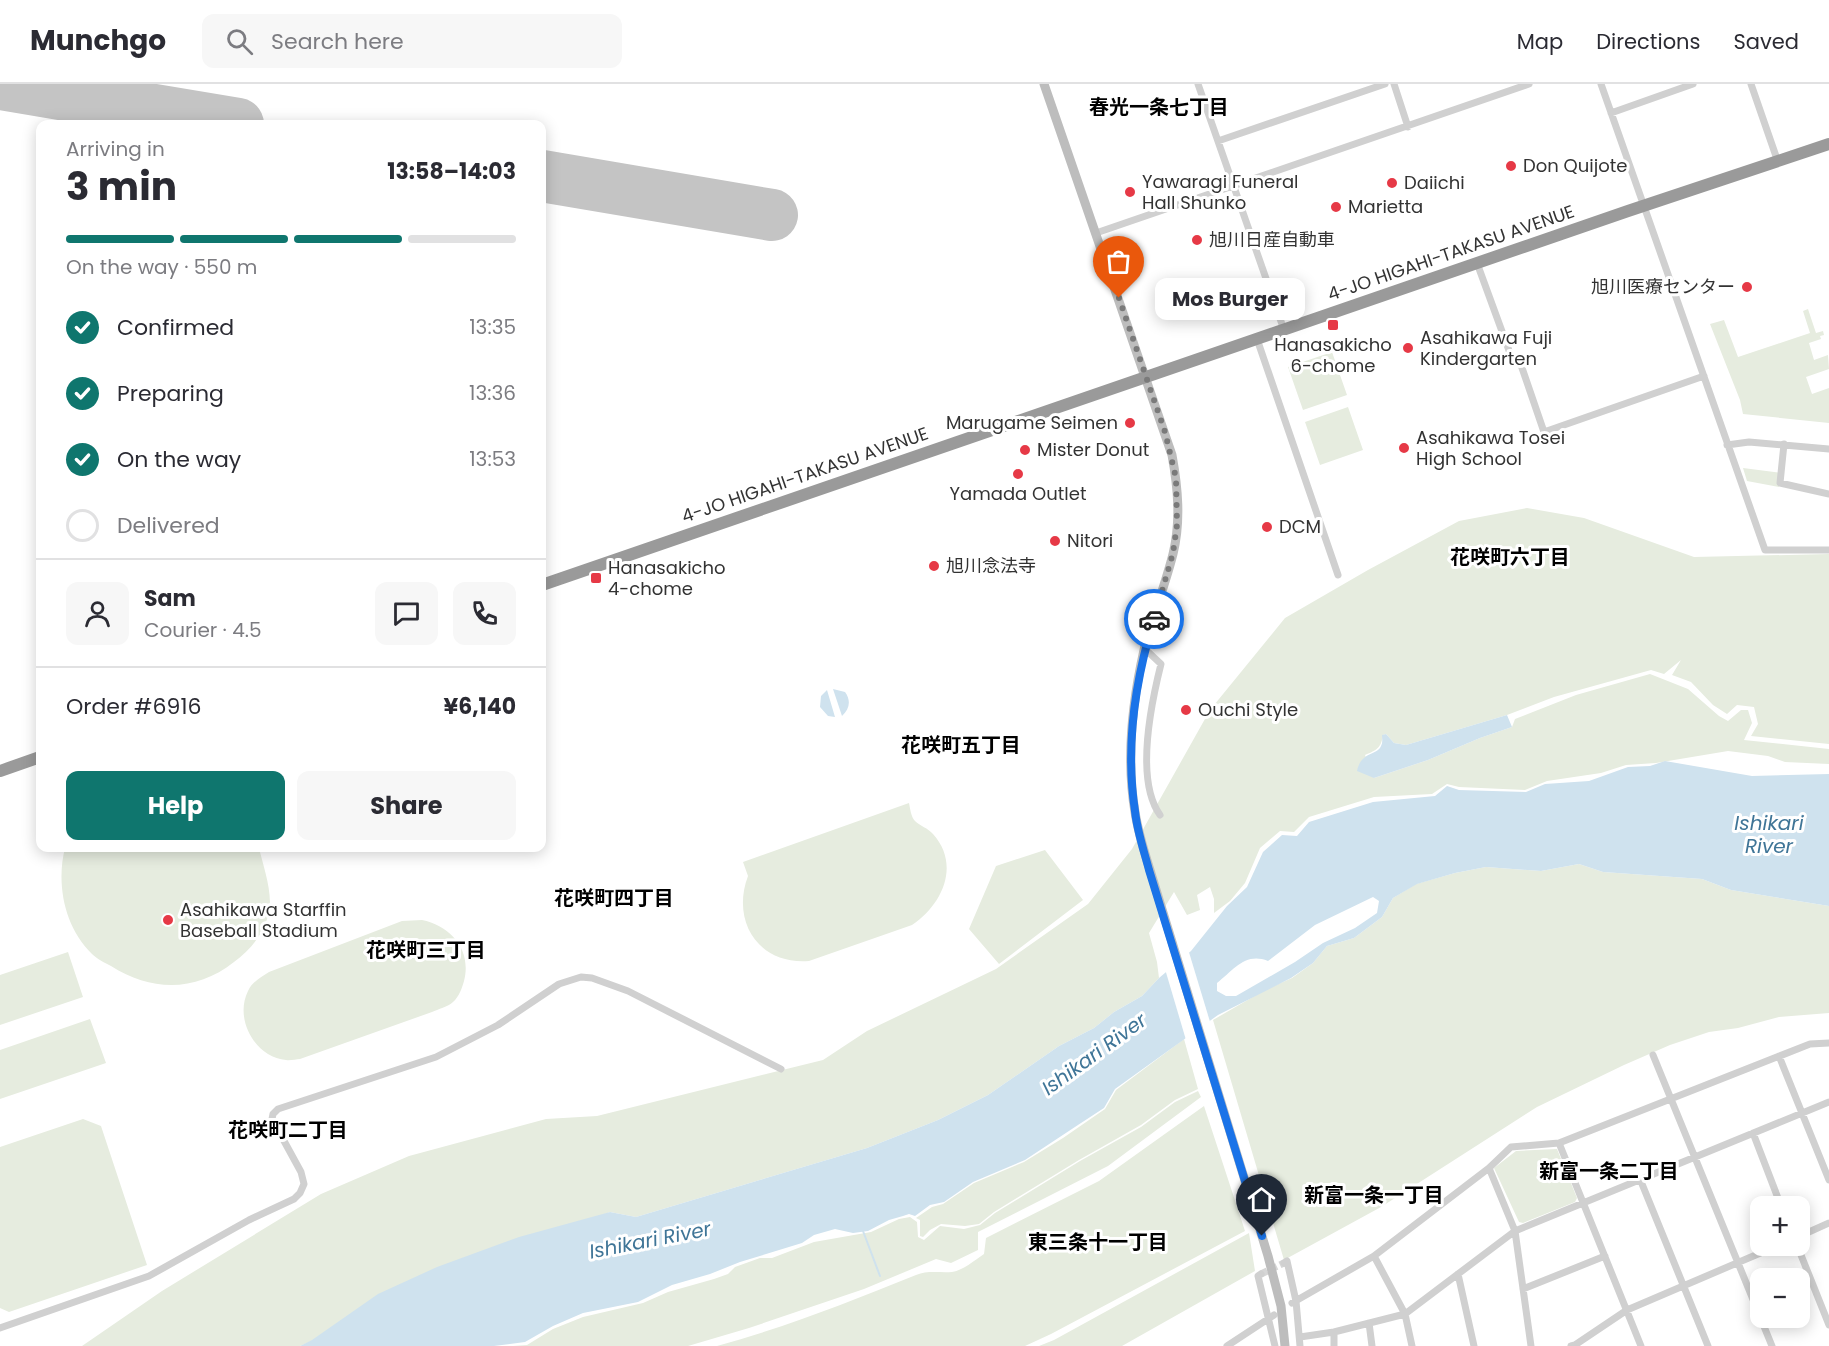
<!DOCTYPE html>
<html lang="en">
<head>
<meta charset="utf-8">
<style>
  :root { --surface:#fff; --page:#f7f7f7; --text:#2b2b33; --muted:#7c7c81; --line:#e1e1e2; --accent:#0f766e }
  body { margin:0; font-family:Poppins,"Noto Sans JP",sans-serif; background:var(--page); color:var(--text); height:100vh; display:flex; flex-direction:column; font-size:22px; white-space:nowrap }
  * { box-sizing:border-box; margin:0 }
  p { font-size:20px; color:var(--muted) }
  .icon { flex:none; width:33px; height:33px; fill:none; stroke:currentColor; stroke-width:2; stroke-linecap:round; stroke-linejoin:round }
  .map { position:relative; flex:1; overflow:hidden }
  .details { position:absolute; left:36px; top:36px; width:510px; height:732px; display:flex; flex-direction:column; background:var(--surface); border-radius:12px; box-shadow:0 3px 15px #0003 }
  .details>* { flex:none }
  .tools { position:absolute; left:1750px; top:1112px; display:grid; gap:12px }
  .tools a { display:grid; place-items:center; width:60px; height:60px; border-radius:12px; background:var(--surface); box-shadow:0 3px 15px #0003; font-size:30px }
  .pin { position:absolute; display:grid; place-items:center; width:51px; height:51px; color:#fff; margin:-62px -26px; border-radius:50% 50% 50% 0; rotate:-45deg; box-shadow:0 0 6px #0007 }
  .pin .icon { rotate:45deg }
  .courier { position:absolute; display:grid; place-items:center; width:60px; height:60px; margin:-30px; border:4px solid #1a73e8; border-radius:50%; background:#fff; color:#222; box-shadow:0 2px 8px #0007 }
  .bubble { position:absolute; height:42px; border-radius:12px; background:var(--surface); box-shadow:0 3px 15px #0003; font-size:20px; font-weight:700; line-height:42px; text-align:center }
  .head em { font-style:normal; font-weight:700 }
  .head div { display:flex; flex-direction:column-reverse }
  .head { display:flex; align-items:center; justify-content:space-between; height:102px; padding:0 30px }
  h1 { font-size:39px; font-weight:700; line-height:45px }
  .bar { display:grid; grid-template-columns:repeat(4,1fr); gap:9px 6px; align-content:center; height:72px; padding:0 30px }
  .bar i { height:8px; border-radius:4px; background:var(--line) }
  .bar .active { background:var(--accent) }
  .bar p { grid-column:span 4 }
  .line { display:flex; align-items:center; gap:15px; padding:0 30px; border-top:2px solid var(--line) }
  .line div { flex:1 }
  .round { display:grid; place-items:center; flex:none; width:63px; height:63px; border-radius:12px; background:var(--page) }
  ol { padding:0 30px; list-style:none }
  li { display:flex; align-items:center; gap:18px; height:66px }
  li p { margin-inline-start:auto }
  li .icon { padding:6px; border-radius:50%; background:var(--accent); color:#fff; stroke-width:4 }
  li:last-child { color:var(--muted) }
  li i { width:33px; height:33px; border:3px solid var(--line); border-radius:50% }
  .action { display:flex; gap:12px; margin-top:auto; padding:12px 30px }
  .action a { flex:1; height:69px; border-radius:12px; background:var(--accent); color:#fff; font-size:24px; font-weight:700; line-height:69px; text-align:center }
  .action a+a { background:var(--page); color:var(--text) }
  header { display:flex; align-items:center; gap:36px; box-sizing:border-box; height:84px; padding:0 30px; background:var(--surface); border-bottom:2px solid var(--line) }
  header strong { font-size:28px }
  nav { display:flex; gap:33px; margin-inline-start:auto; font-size:21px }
  .search { width:420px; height:54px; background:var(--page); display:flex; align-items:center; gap:15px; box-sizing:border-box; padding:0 21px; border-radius:12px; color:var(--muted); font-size:22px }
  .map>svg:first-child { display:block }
  .green { fill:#e6ecdf }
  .water { fill:#cfe2ee; fill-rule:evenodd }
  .pier { fill:#fff }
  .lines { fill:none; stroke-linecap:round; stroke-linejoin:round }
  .stream { stroke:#cfe2ee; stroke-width:2 }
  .runway { stroke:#c4c4c4; stroke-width:52 }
  .street-tunnel { stroke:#d6d6d6; stroke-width:7; stroke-dasharray:7 3.5; stroke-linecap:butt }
  .street { stroke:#d0d0d0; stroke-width:7 }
  .secondary { stroke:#bdbdbd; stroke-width:9 }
  .highway { stroke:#9a9a9a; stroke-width:12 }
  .done { stroke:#7a7a7a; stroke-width:6; stroke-dasharray:0 10.8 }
  .route { stroke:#1a73e8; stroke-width:8 }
  .poi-dot { fill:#e63946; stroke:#fff; stroke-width:2 }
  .labels { text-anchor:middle; stroke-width:6; stroke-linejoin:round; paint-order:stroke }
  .poi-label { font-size:18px; fill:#333; stroke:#fff; text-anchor:start }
  .street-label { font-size:18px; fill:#333; stroke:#fff }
  .neighbourhood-label { font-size:20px; font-weight:bold; fill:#000; stroke:#fff }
  .water-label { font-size:20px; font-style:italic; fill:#3f7597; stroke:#fff }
</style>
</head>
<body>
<header>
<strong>Munchgo</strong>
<div class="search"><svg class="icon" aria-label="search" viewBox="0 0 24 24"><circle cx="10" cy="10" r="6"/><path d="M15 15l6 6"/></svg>Search here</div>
<nav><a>Map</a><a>Directions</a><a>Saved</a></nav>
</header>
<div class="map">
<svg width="1829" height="1262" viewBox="0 0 1829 1262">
  <rect width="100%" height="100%" fill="#fff"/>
  <path class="green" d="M1808 225 1816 249 1823 247 1824 251 1820 252 1821 255 1809 259 1814 276 1828 271 1829 285 1806 293 1812 310 1829 304V339L1743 330 1740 316 1710 240 1724 236 1738 273 1810 249 1803 227Z
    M1332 268 1347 311 1303 326 1288 283Z
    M1348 323 1363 366 1320 381 1305 338Z
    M1743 384 1781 389 1779 403 1747 397Z
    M1527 424 1584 434 1694 473 1829 470V660L1751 652 1758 640 1754 623 1737 621 1727 630 1713 621 1691 598 1672 591 1681 576 1664 590 1651 586 1554 613 1507 631 1406 661 1394 659 1386 650 1383 651C1381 664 1377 666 1365 671L1374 694 1428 676 1480 654 1512 643 1515 635 1576 611 1650 590 1688 605 1719 632 1728 637 1741 626H1748L1752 639 1744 656 1829 665V680L1785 678 1768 672 1728 667 1656 679 1626 681 1601 689 1547 697 1525 706 1459 703 1447 700 1432 710 1374 713 1309 733 1294 748 1280 747 1260 764 1245 799 1230 817 1214 829V815L1210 803 1197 811 1200 826 1187 831 1174 808 1149 849 1157 878 1159 894 1142 912 1114 928 1094 944 1059 962 988 1011 938 1036 867 1064 636 1133 610 1128 300 1262H82L162 1207 321 1110 409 1072 546 1035 597 1032 823 976 867 947 996 885 1088 820 1132 765 1210 626 1285 534 1368 486 1459 437Z
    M909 719C910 724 911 733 915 737 920 742 928 744 933 750 961 781 942 821 912 841L809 877C758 881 731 837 748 792L743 778Z
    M65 764H259C263 781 273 809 269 827 265 849 251 865 234 878 196 908 152 908 111 882 105 879 97 875 92 870 64 843 56 799 65 764Z
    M1045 766 1083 816 999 880 969 845 996 782Z
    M1579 780 1603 788 1702 795 1731 806 1829 822V929L1779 933 1738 944 1709 948 1670 961 1624 981 1537 1023 1381 1123 1284 1176 1213 936 1265 906 1292 894 1313 879 1327 862 1354 854 1382 833 1393 814 1416 800 1455 789 1486 783 1541 787Z
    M422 836C451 842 472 866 464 897 462 904 459 913 453 918 448 923 438 925 432 928L300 975C296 975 290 977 286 976 255 973 234 935 248 907 252 898 261 893 269 888L402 837Z
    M68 868 83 913 0 941V891Z
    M90 935 106 979 0 1015V966Z
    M1184 955 1198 1005 1175 1016 1141 1041 1079 1076 994 1128 979 1140 965 1142 941 1140 930 1146 923 1153 920 1152V1136L916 1134 932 1123 943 1120 974 1099 1024 1078 1063 1054 1105 1025 1116 1006Z
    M1198 1007 1201 1013 1108 1082 978 1148V1166L951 1179 936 1175 864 1205 749 1244 688 1262H513L527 1261 553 1245 583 1233 643 1219 668 1208 714 1195 728 1190 735 1183 760 1174H772L814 1158 871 1148 899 1135 910 1133 917 1138 918 1153 924 1156 940 1142 964 1145 980 1141 995 1129 1080 1077 1141 1043 1175 1018Z
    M1204 1022 1245 1147 1051 1250 1025 1262H717C786 1243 849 1218 916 1191 928 1186 939 1189 952 1188 962 1187 975 1176 984 1170L986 1154 1099 1097Z
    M83 1035 101 1042 147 1181 9 1228 0 1224V1063Z
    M1557 1065 1577 1114 1575 1118 1523 1139 1519 1138 1494 1084 1516 1067Z
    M1249 1149 1255 1187 1122 1262H1039L1054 1256Z"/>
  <path class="water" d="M833 605 845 608C851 616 850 625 842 632Z
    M827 606 835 633 828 632 820 623 821 612Z
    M1507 631 1512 643 1480 654 1428 676 1374 694 1357 687C1361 667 1377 672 1381 662 1383 658 1382 655 1382 651L1386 650 1394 659 1406 661Z
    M1665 677 1752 692 1829 690V822L1731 806 1702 795 1603 788 1579 780 1541 787 1486 783 1455 789 1417 800 1393 814 1382 833 1354 854 1327 862 1313 879 1291 894 1218 931 1115 1005 1104 1024 1081 1039 1025 1076 973 1098 944 1118 930 1121 915 1132 909 1130 903 1132 889 1136 868 1147 853 1149 835 1145 814 1151 802 1159 740 1178 710 1190 672 1201 638 1218 583 1229 553 1242 525 1258 494 1262H300L312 1256 378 1210 437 1183 519 1153 610 1128 636 1133 867 1064 938 1036 988 1011 1059 962 1094 944 1114 928 1142 912 1159 894 1191 867 1227 822 1247 803 1263 768 1282 751 1297 752 1309 738 1373 718 1435 712 1447 702 1459 706 1526 708 1545 700 1589 697 1628 683 1650 682ZM1373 813 1379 817 1377 829 1355 844 1323 859 1295 878 1236 912H1226L1217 907V899C1234 886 1245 868 1268 877L1315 841Z"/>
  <path class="pier" d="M1188 865 1211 941 1186 956 1165 885Z"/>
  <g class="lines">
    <path class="stream" d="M863 1147 880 1192"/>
    <path class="runway" d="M0 0 238 40
      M542 92 772 131"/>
    <path class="street-tunnel" d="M1261 1190 1284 1179"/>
    <path class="street" d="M1198 0 1284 246
      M1394 0 1408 43
      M1601 0 1765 466H1829
      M1751 0 1778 78
      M1611 29 1693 0
      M1218 57 1385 0
      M1096 149 1529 0
      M1477 179 1511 272 1521 281 1544 348 1704 292
      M1257 255 1338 491
      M1784 360 1780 399 1829 410
      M1727 361 1749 358 1829 365
      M1145 565 1161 580C1151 620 1135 696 1160 731
      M1653 971 1772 1262
      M1779 972 1829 1096
      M1753 1049 1781 1122
      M1559 1059 1641 1262
      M1489 1084 1515 1147 1531 1262
      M1640 1095 1708 1262
      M1800 1152 1829 1139
      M1797 1161 1829 1241
      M1374 1172 1405 1230 1412 1262
      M1284 1179 1287 1177 1296 1217 1300 1262
      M1261 1190 1258 1192 1275 1262
      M1458 1190 1474 1262
      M1523 1205 1605 1172
      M1292 1219 1374 1172 1489 1084 1511 1063 1559 1059 1810 960 1829 959
      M1369 1239 1372 1262
      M0 1244 149 1192 249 1136 294 1115 300 1109 304 1100 301 1088 272 1035 273 1030 278 1025 436 973 498 941 559 900 581 893 592 894 628 907 781 985
      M1334 1248V1262
      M1300 1253 1334 1248 1405 1230 1515 1147 1829 1018
      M1227 1262 1274 1231
      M1571 1262 1575 1261 1627 1226 1779 1161"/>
    <path class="secondary" d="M1044 0 1172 371C1178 404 1181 437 1173 470 1165 502 1152 534 1144 566 1132 619 1126 675 1135 728 1138 748 1144 767 1150 786L1268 1172 1281 1222 1285 1262"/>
    <path class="highway" d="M542 501 1628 127 1829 60
      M0 687 40 673"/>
  </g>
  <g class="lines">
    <path class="done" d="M1119 214 1165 348 1176 394 1177 441 1173 469 1154 535"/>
    <path class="route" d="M1154 535C1135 597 1125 662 1135 727 1137 747 1144 767 1149 786L1262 1152"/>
  </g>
  <g class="poi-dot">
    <circle cx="1511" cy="82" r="6"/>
    <circle cx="1392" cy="99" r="6"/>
    <circle cx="1130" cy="108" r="6"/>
    <circle cx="1336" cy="123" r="6"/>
    <circle cx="1197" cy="156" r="6"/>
    <circle cx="1747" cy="203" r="6"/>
    <rect x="1327" y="235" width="12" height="12" rx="3"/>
    <circle cx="1408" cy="264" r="6"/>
    <circle cx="1130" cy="339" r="6"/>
    <circle cx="1404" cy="364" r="6"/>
    <circle cx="1025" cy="366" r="6"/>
    <circle cx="1018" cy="390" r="6"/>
    <circle cx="1267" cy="443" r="6"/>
    <circle cx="1055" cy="457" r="6"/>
    <circle cx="934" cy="482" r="6"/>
    <rect x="590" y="488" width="12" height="12" rx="3"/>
    <circle cx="1186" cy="626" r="6"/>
    <circle cx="168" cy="836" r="6"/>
  </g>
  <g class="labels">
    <g class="poi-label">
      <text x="1523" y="88">Don Quijote</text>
      <text x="1142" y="104">Yawaragi Funeral<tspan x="1142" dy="21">Hall Shunko</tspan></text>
      <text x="1404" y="105">Daiichi</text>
      <text x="1348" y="129">Marietta</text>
      <text x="1209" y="162">旭川日産自動車</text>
      <text x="1735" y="209" text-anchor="end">旭川医療センター</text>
      <text x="1420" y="260">Asahikawa Fuji<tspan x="1420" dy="21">Kindergarten</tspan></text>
      <text x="1333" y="267" text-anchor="middle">Hanasakicho<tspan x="1333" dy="21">6-chome</tspan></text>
      <text x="1118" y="345" text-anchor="end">Marugame Seimen</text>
      <text x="1416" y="360">Asahikawa Tosei<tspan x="1416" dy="21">High School</tspan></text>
      <text x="1037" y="372">Mister Donut</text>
      <text x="1018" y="416" text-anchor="middle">Yamada Outlet</text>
      <text x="1279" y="449">DCM</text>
      <text x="1067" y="463">Nitori</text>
      <text x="946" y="488">旭川念法寺</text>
      <text x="608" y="490">Hanasakicho<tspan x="608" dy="21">4-chome</tspan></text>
      <text x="1198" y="632">Ouchi Style</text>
      <text x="180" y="832">Asahikawa Starffin<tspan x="180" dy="21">Baseball Stadium</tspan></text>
    </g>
    <g class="street-label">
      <text transform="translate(1451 169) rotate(-19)" y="6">4-JO HIGAHI-TAKASU AVENUE</text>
      <text transform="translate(805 391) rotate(-19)" y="6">4-JO HIGAHI-TAKASU AVENUE</text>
    </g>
    <g class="neighbourhood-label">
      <text x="1159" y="30">春光一条七丁目</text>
      <text x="1510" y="480">花咲町六丁目</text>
      <text x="961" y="668">花咲町五丁目</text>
      <text x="614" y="821">花咲町四丁目</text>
      <text x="426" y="873">花咲町三丁目</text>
      <text x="288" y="1053">花咲町二丁目</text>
      <text x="1609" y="1094">新富一条二丁目</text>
      <text x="1374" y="1118">新富一条一丁目</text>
      <text x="1098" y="1165">東三条十一丁目</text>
    </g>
    <g class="water-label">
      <text x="1769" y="746">Ishikari<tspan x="1769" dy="23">River</tspan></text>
      <text transform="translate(1094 970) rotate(-36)" y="7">Ishikari River</text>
      <text transform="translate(650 1156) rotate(-11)" y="7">Ishikari River</text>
    </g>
  </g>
</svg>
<div class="tools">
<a>+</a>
<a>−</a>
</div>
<div class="pin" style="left:1119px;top:214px;background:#ea580c"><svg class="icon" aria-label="bag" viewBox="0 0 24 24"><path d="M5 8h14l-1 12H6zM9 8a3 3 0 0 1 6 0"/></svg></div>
<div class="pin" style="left:1262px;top:1152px;background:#1f2937"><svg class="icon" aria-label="home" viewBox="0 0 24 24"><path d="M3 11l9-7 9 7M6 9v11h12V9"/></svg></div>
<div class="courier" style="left:1154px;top:535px"><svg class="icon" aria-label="car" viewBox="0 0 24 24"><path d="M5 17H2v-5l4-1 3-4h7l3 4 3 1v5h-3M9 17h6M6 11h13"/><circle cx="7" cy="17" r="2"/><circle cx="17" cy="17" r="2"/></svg></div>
<div class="bubble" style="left:1155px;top:194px;width:150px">Mos Burger</div>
<section class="details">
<div class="head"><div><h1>3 min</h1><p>Arriving in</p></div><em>13:58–14:03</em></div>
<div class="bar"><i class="active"></i><i class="active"></i><i class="active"></i><i></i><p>On the way · 550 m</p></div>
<ol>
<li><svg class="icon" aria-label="check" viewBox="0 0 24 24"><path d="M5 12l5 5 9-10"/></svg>Confirmed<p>13:35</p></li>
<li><svg class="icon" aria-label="check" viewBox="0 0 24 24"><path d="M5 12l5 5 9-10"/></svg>Preparing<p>13:36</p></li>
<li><svg class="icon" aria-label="check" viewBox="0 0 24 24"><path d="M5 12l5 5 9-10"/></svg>On the way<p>13:53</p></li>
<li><i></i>Delivered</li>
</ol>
<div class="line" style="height:108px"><a class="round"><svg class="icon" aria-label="person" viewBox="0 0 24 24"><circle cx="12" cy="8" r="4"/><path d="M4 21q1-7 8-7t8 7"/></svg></a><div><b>Sam</b><p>Courier · 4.5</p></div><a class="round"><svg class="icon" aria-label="chat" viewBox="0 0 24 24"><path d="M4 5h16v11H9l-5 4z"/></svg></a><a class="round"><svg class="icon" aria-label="phone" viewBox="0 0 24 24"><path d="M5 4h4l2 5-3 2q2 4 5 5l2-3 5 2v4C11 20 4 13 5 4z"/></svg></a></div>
<div class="line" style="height:78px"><div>Order #6916</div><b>¥6,140</b></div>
<div class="action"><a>Help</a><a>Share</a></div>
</section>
</div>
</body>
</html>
